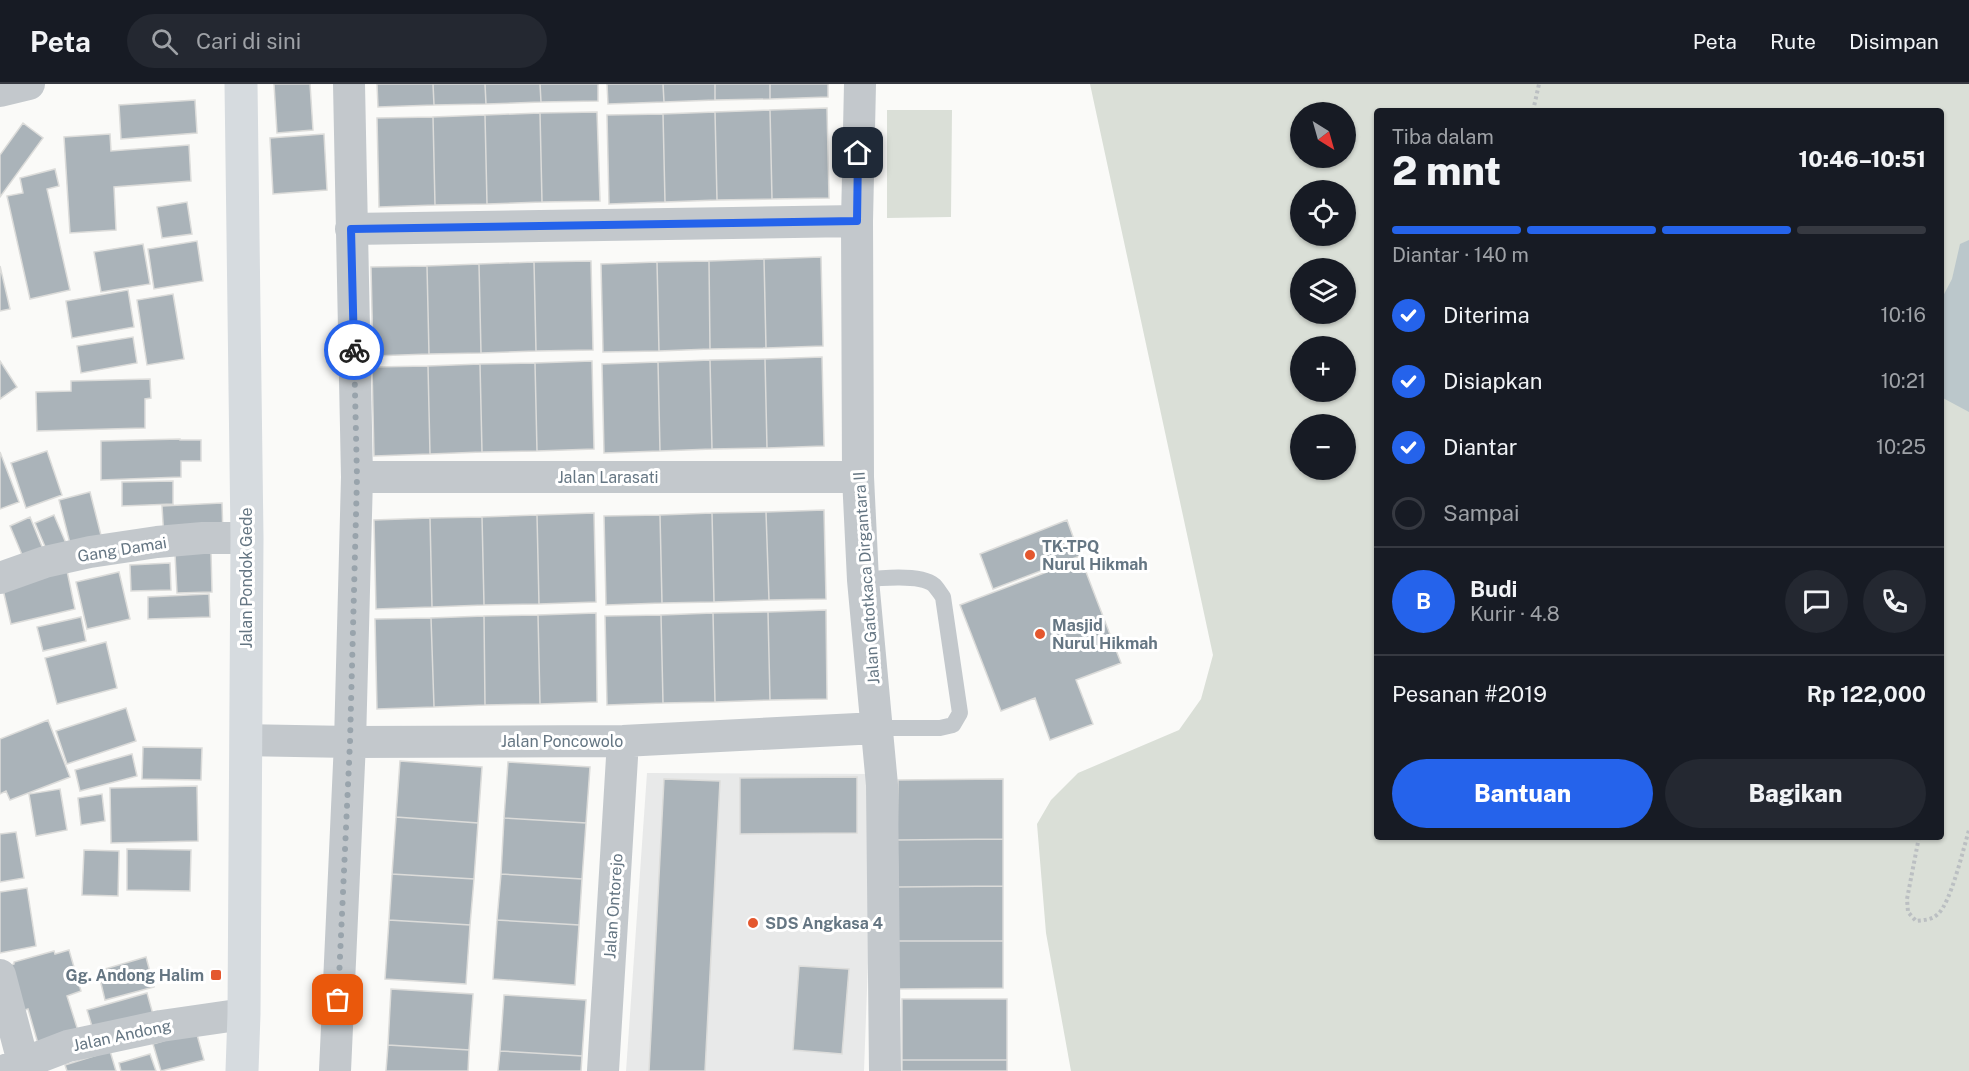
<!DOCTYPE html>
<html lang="id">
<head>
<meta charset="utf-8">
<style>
  :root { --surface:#171b24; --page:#242831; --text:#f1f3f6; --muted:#9ea1a6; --line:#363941; --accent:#2563eb }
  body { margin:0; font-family:"Public Sans",sans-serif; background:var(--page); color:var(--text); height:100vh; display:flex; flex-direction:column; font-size:22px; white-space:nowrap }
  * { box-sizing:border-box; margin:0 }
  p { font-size:20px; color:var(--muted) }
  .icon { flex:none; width:33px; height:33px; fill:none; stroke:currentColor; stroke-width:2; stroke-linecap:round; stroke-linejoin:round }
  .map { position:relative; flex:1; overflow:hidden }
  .drawer { position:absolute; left:1374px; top:24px; width:570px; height:732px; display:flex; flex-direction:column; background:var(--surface); border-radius:6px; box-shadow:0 2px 4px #0004 }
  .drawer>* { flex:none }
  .needle { width:39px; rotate:143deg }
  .controls { position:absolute; left:1290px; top:18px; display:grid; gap:12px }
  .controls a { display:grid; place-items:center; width:66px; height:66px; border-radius:50%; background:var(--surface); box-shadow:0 2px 4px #0004; font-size:30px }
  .pin { position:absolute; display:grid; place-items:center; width:51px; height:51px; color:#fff; margin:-26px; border-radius:12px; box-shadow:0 3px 9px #0006 }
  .courier { position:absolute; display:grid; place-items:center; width:60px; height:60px; margin:-30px; border:4px solid #2563eb; border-radius:50%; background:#fff; color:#222; box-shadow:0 2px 8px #0007 }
  .overview em { font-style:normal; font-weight:800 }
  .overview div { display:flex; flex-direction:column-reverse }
  .overview { display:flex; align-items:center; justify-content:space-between; height:102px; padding:0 18px }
  h1 { font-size:39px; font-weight:800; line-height:45px }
  .bar { display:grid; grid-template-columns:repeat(4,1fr); gap:9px 6px; align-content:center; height:72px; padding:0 18px }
  .bar i { height:8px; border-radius:4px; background:var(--line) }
  .bar .active { background:var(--accent) }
  .bar p { grid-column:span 4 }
  .line { display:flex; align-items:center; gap:15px; padding:0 18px; border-top:2px solid var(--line) }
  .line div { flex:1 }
  .round { display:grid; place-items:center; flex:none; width:63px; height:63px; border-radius:32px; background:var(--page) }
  ol { padding:0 18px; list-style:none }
  li { display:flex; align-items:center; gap:18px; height:66px }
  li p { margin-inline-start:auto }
  li .icon { padding:6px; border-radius:50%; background:var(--accent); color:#fff; stroke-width:4 }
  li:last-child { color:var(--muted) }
  li i { width:33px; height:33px; border:3px solid var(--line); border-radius:50% }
  .button { display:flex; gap:12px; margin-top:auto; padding:12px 18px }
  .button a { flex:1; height:69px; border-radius:36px; background:var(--accent); color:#fff; font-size:24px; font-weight:800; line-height:69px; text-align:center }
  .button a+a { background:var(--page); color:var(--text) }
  header { display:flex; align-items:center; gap:36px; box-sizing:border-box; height:84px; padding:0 30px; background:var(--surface); border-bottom:2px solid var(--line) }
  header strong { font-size:28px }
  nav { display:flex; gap:33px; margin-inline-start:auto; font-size:21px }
  .search { width:420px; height:54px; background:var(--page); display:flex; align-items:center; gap:15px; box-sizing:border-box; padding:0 21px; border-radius:33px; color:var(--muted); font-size:22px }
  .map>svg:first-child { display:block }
  .built { fill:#e8e9e9 }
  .green { fill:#dadfd7; fill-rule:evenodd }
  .water { fill:#bbc7cb }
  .building { fill:#aab3b9; stroke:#dcdcda; stroke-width:1.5 }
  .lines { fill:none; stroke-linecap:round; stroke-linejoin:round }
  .path { stroke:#bbbfc2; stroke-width:4; stroke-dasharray:3 3; stroke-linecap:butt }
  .service { stroke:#c3c8cc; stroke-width:16 }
  .minor { stroke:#c3c8cc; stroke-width:32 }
  .primary { stroke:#d6dbdf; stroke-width:33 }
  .done { stroke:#99a4ac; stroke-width:6; stroke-dasharray:0 10.8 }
  .route { stroke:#2563eb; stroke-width:8 }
  .poi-dot { fill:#e4572e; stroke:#fff; stroke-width:2 }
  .labels { text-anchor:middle; stroke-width:6; stroke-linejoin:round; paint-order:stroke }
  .street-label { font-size:16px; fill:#657683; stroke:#fff }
  .poi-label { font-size:16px; font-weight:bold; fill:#657683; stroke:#fff; text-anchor:start }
</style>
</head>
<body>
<header>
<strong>Peta</strong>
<div class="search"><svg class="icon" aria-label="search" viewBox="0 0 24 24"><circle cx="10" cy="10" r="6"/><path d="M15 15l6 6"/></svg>Cari di sini</div>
<nav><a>Peta</a><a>Rute</a><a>Disimpan</a></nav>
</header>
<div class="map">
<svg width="1969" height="987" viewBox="0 0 1969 987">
  <rect width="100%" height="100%" fill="#fafaf8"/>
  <path class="built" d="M647 689 875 690 864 987H626Z"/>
  <path class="green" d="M1090 0H1969V987H1071L1046 849 1037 740 1051 716 1078 689 1179 646 1201 615 1213 571ZM1377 27H1941V753H1377ZM1300 28H1346V74H1300ZM1300 106H1346V152H1300ZM1300 184H1346V230H1300ZM1300 262H1346V308H1300ZM1300 340H1346V386H1300Z
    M887 26H952L951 133 887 134Z"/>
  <path class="water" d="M1969 156V328L1941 313V216L1952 195 1960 160Z"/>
  <path class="building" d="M274 0H310L313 46 277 49Z
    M377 0H433L434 21 378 23Z
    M433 0H485L486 20 434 21Z
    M485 0H540L541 18 486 20Z
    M540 0H598V17L541 18Z
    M607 0H663L664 18 608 20Z
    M663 0H715V16L664 18Z
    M715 0H770V15L715 16Z
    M770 0H828V13L770 15Z
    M195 16 197 49 121 55 119 21Z
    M827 24 829 114 772 115 770 26Z
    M770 26 772 115 717 116 715 28Z
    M597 28 600 117 542 118 540 29Z
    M715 28 717 116 665 118 663 30Z
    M540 29 542 118 487 120 485 31Z
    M663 30 665 118 609 120 607 31Z
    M485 31 487 120 435 121 433 33Z
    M433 33 435 121 379 123 377 34Z
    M23 39 43 54 0 113V71Z
    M110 50 111 67 189 61 191 97 114 103 116 146 70 149 64 53Z
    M324 50 327 106 273 110 270 54Z
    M55 85 59 102 47 105 70 206 30 215 7 112 23 109 20 94Z
    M187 118 192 150 162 154 157 123Z
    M197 157 203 197 154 205 148 165Z
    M143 160 150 200 101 208 94 168Z
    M821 173 823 262 766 264 764 175Z
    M764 175 766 264 710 265 709 177Z
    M591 177 593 266 536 267 534 178Z
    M709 177 710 265 659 267 657 178Z
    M534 178 536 267 481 269 479 180Z
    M657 178 659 267 603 268 601 180Z
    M479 180 481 269 429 270 427 182Z
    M0 182 10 225 0 227Z
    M427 182 429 270 373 272 371 183Z
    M128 206 134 243 72 254 66 217Z
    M173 210 184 275 147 281 137 216Z
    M133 253 137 279 81 289 77 262Z
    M822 273 824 362 767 364 765 275Z
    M765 275 767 364 712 365 710 276Z
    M710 276 712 365 660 367 658 278Z
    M0 277 17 303 0 315Z
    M592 277 594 365 537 367 535 279Z
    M658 278 660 367 604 369 602 280Z
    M535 279 537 367 482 368 480 280Z
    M480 280 482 368 430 370 428 282Z
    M428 282 430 370 374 372 372 283Z
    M150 295 151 314 145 315V344L37 347 36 308 71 307V297Z
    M180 355V356H201V377H181V393L101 396V357Z
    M47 367 62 411 26 424 11 379Z
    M0 368 19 418 0 425Z
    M173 397V420L122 422V398Z
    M90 408 104 463 73 471 59 416Z
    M222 419 223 453 164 455 162 422Z
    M824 426 826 515 769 516 766 428Z
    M766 428 769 516 714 518 712 429Z
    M594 429 596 518 539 520 537 431Z
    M712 429 714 518 662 519 660 431Z
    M54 431 68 464 49 472 35 439Z
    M537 431 539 520 484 521 482 433Z
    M660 431 662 519 606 521 604 432Z
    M30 433 45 470 25 478 10 442Z
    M482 433 484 521 432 523 430 434Z
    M430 434 432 523 376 525 374 436Z
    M1067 436 1080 472 993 505 980 470Z
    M211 468 212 508 177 509 175 470Z
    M1081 475 1121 579 1076 596 1093 640 1050 656 1035 614 1001 627 960 521Z
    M170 479 171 506 131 507 130 481Z
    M66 482 75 525 11 540 1 497Z
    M119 488 130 535 87 545 76 498Z
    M209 510 210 533 148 535V513Z
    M826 526 827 615 770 616 768 528Z
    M768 528 770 616 715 618 713 529Z
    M596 529 597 618 540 620 538 531Z
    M713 529 715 618 663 619 661 531Z
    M538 531 540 620 485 621 484 532Z
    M661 531 663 619 607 621 605 532Z
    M484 532 485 621 434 623 431 534Z
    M81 533 86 557 43 567 37 543Z
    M431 534 434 623 377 625 375 535Z
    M106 558 117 604 57 620 45 574Z
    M126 624 136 657 67 680 56 647Z
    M48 636 70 693 10 716 6 707 0 710V655Z
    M143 663 202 664 201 696 142 695Z
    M132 670 137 692 80 707 75 686Z
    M400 677 482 683 478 739 396 733Z
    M508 678 590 683 586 739 504 734Z
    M857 693V749L740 750V694Z
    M664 695 720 697 705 987H649Z
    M1003 695V755L897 756 898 696Z
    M197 702 198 757 111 759 110 704Z
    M60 705 67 746 36 752 29 710Z
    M102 710 105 737 81 741 78 714Z
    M396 733 478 739 474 795 392 790Z
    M504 734 586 739 582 795 501 790Z
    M16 748 24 794 0 798V750Z
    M1003 755V802L898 803 897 756Z
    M127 765 191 766 190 807 127 806Z
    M84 766 119 767 118 812 82 811Z
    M392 790 474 795 470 841 389 836Z
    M501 790 582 795 579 841 497 836Z
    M1003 802V857H898V803Z
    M27 804 36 862 0 869V808Z
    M389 836 470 841 466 900 385 895Z
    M497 836 579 841 575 901 493 895Z
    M898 857H1003V904L897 905Z
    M69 866 81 907 67 912 79 950 39 963 28 925 13 930 0 885 14 880V878L54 867 55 870Z
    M146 873 154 903 105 916 98 887Z
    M799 882 849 885 842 970 793 966Z
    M391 905 473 910 469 966 388 961Z
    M147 909 154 934 94 949 87 926Z
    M504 911 586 916 582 972 500 967Z
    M902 915H1007V976H902Z
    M196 947 204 976 161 987 153 960Z
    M388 961 469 966 468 987H386Z
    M110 967 116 987H67L65 981Z
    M500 967 582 972 581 987H498Z
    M150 970 156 987H121L119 979Z
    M902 976H1007V987H902Z"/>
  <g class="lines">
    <path class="path" d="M1533 27 1539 0
      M1919 753 1907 815 1908 828 1916 837C1924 836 1932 836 1938 830 1951 818 1963 766 1969 746"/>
    <path class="service" d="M863 496C879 494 921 490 934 501 937 504 940 509 943 513L960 629 953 641 940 644H877"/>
    <path class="minor" d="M860 0 857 137 858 393 863 496 882 701 885 987
      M0 7 29 0
      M351 145 857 137
      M357 393H858
      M0 494 45 478 90 468 157 458 203 454H247
      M246 656 350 658 623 657 877 644
      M0 891 23 978
      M3 987 68 962 161 942 244 930
      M335 987 350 658 357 393 349 0
      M603 987 623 657"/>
    <path class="primary" d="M241 0 247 454 244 930 242 987"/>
  </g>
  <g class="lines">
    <path class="done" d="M338 916 350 658 357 393 354 266"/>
    <path class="route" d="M354 266 351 145 857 137 858 69"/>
  </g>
  <g class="poi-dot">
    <circle cx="1030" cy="471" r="6"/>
    <circle cx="1040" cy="550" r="6"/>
    <circle cx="753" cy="839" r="6"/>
    <rect x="210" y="885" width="12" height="12" rx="3"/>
  </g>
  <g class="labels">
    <g class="street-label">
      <text x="608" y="399">Jalan Larasati</text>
      <text transform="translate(122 465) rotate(-9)" y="6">Gang Damai</text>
      <text transform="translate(246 494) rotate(-90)" y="6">Jalan Pondok Gede</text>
      <text transform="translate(866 494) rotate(-94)" y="6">Jalan Gatotkaca Dirgantara II</text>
      <text x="562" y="663">Jalan Poncowolo</text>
      <text transform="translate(613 822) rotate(-86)" y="6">Jalan Ontorejo</text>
      <text transform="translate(122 951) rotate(-12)" y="6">Jalan Andong</text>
    </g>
    <g class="poi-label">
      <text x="1042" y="468">TK-TPQ<tspan x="1042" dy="18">Nurul Hikmah</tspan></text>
      <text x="1052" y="547">Masjid<tspan x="1052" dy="18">Nurul Hikmah</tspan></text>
      <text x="765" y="845">SDS Angkasa 4</text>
      <text x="204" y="897" text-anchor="end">Gg. Andong Halim</text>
    </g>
  </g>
</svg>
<div class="controls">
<a><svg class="needle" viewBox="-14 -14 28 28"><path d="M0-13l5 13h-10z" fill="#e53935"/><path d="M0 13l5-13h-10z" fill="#9ea1a6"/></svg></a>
<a><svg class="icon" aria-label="locate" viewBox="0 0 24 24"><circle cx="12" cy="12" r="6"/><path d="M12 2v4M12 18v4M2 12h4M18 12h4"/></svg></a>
<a><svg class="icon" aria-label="layers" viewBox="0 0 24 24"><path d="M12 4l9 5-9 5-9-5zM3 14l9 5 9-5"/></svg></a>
<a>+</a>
<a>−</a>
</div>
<div class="pin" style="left:338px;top:916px;background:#ea580c"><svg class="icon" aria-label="bag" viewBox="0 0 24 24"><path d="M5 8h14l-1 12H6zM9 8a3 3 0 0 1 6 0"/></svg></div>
<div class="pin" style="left:858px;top:69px;background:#1f2937"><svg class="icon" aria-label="home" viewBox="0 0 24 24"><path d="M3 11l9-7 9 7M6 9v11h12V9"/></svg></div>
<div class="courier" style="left:354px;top:266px"><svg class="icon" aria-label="bike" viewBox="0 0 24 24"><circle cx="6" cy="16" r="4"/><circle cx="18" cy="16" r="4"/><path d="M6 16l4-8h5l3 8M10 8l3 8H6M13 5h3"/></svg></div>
<section class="drawer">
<div class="overview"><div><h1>2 mnt</h1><p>Tiba dalam</p></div><em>10:46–10:51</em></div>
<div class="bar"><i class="active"></i><i class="active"></i><i class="active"></i><i></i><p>Diantar · 140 m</p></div>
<ol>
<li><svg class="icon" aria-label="check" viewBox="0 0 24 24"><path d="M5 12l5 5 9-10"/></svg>Diterima<p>10:16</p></li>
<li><svg class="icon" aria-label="check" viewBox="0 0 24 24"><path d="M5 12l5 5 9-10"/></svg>Disiapkan<p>10:21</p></li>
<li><svg class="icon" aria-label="check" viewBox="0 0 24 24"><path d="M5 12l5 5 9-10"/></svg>Diantar<p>10:25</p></li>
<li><i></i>Sampai</li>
</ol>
<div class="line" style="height:108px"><b class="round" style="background:var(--accent);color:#fff">B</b><div><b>Budi</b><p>Kurir · 4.8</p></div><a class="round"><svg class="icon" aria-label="chat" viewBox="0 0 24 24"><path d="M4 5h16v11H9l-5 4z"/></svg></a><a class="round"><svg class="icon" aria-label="phone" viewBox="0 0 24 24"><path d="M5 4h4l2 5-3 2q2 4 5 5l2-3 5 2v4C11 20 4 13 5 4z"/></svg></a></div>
<div class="line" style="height:78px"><div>Pesanan #2019</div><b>Rp 122,000</b></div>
<div class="button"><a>Bantuan</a><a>Bagikan</a></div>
</section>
</div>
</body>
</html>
